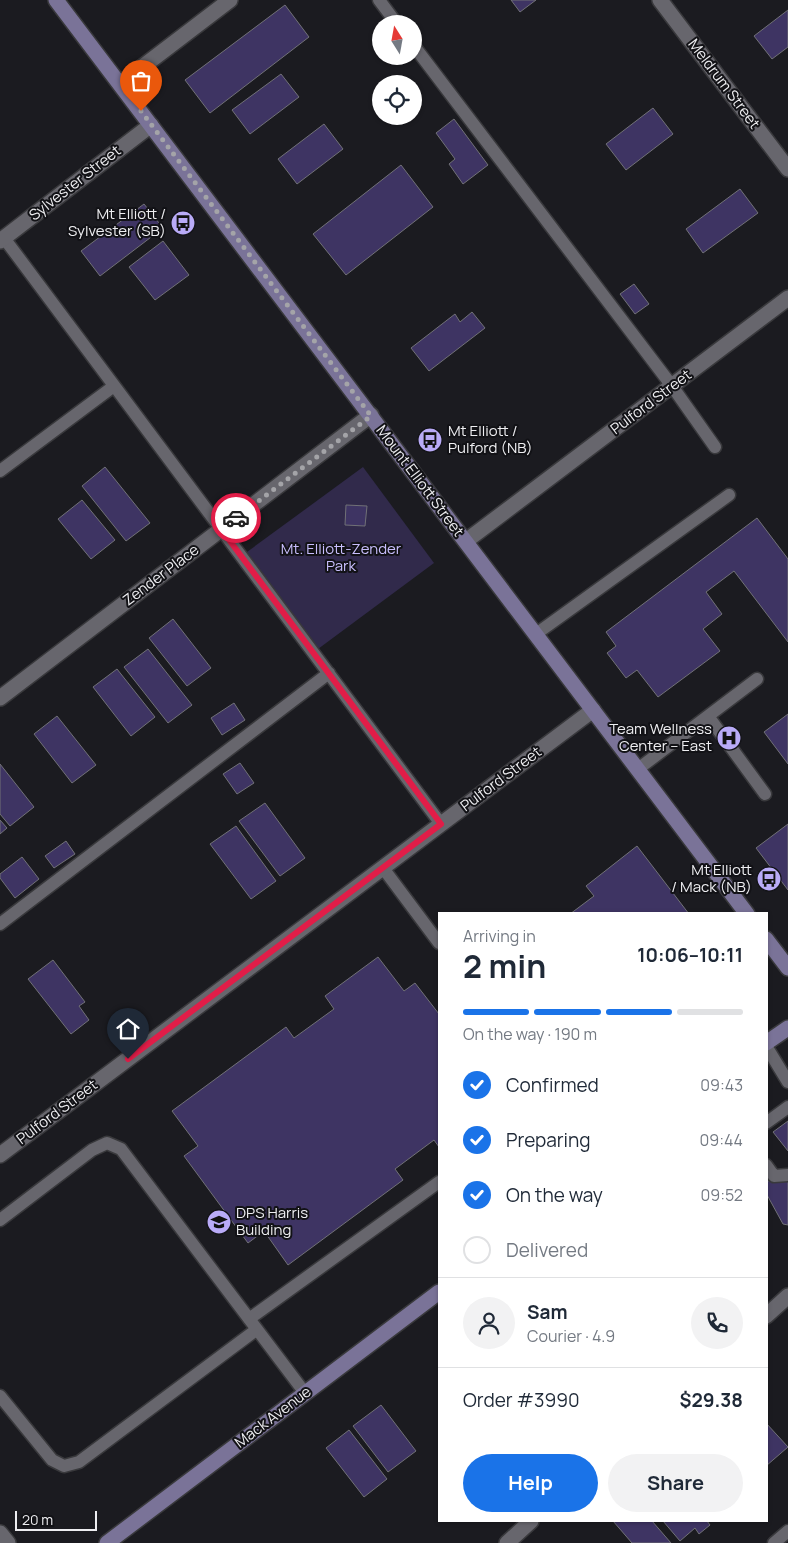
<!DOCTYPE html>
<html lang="en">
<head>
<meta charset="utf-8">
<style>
  :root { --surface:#fff; --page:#f2f2f3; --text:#1f2937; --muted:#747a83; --line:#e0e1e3; --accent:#1a73e8 }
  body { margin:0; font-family:Manrope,sans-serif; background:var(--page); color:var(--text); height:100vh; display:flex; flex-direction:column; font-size:19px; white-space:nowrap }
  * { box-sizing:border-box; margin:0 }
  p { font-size:16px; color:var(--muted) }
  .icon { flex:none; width:28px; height:28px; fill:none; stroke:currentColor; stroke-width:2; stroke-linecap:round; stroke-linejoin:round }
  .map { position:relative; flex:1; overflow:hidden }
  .sheet { position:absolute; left:438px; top:912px; width:330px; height:610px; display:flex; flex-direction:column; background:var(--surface); border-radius:0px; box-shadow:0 1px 4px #0004 }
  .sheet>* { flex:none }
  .needle { width:32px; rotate:349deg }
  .fabs { position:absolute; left:372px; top:15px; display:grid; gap:10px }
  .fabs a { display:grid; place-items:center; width:50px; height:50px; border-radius:50%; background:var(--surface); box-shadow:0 1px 4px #0004; font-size:25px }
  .scale { position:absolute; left:15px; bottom:12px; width:82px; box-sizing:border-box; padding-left:5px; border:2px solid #eeeef1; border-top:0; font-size:14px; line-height:18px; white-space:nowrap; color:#eeeef1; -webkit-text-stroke:4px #121216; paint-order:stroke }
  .pin { position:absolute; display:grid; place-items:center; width:42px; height:42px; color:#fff; margin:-51px -21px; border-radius:50% 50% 50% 0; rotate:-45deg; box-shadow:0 0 5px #0007 }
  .pin .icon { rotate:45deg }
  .courier { position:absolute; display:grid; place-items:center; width:50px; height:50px; margin:-25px; border:4px solid #e11d48; border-radius:50%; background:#fff; color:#222; box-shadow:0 1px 6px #0007 }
  .headline em { font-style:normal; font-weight:700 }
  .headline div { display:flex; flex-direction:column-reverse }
  .headline { display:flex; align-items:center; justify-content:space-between; height:85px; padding:0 25px }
  h1 { font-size:32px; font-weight:700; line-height:38px }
  .bar { display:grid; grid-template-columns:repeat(4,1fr); gap:8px 5px; align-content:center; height:60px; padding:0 25px }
  .bar i { height:6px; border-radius:4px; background:var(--line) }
  .bar .selected { background:var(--accent) }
  .bar p { grid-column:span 4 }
  .line { display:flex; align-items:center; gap:12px; padding:0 25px; border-top:1px solid var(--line) }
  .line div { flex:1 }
  .round { display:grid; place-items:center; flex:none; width:52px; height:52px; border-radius:26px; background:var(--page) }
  ol { padding:0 25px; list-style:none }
  li { display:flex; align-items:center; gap:15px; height:55px }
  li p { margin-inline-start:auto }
  li .icon { padding:5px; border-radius:50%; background:var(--accent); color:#fff; stroke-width:4 }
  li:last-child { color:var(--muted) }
  li i { width:28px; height:28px; border:2px solid var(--line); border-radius:50% }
  .button { display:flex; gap:10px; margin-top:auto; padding:10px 25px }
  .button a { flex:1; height:58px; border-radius:30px; background:var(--accent); color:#fff; font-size:20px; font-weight:700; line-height:58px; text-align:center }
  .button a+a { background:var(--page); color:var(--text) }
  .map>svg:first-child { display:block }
  .green { fill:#312a4b }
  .building { fill:#3e3463; stroke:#717177 }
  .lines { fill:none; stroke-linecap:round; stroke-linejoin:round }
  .service-casing { stroke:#39393c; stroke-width:15 }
  .minor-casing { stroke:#39393c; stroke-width:18 }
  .secondary-casing { stroke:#39393c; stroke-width:18 }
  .service { stroke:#67666d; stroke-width:12 }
  .minor { stroke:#67666d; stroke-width:15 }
  .secondary { stroke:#7a7398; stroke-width:15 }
  .done { stroke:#a4a4a8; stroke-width:5; stroke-dasharray:0 9 }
  .route { stroke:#e11d48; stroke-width:6 }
  .labels { text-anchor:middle; stroke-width:4; stroke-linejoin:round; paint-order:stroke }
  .street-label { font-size:15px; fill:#eeeef1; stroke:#121216 }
  .poi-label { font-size:15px; fill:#eeeef1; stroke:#121216; text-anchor:end }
  .park-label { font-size:15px; fill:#c8befc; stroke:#121216 }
</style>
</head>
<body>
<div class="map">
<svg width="788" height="1543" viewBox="0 0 788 1543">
  <rect width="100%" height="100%" fill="#1b1b20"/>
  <path class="green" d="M363 467 434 563 318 649 247 552Z"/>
  <path class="building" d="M511 0H536L520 12Z
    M285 5 309 37 210 113 185 80Z
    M788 10V47L772 59 754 36Z
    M281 74 299 97 250 134 232 110Z
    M653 108 673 134 626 170 606 144Z
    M454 119 488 165 463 184 449 164 455 159 436 133Z
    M324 124 343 149 297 184 278 159Z
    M401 165 433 207 346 275 313 234Z
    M740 189 758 213 703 253 686 229Z
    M144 204 163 228 100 276 81 251Z
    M163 241 189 275 155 300 129 267Z
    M634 284 649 304 635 314 620 294Z
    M472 312 485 328 429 371 411 348 455 314 460 322Z
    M105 467 150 523 126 541 82 486Z
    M82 500 115 540 91 559 58 519Z
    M346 505 367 506 365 526 345 525Z
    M757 518 788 559V642L734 571 706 592 722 614 703 629 720 651 658 697 637 670 626 678 607 653 616 646 606 632Z
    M173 619 211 668 187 686 149 638Z
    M148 649 192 705 168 723 124 667Z
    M117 669 155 717 131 736 93 687Z
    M234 703 245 720 222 735 211 718Z
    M788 714V764L764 732Z
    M57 716 96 765 72 783 34 734Z
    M240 763 254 783 237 794 223 774Z
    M0 764 34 807 10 826 0 814Z
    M265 803 305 858 280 876 239 821Z
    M0 820 7 828 0 834Z
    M788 824V890L756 848Z
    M236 826 276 881 251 899 210 844Z
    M66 841 75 854 54 868 45 856Z
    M637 846 689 914H570L594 896 586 886Z
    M22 857 39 879 15 898 0 878V874Z
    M378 957 404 991 415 983 439 1014V1147L434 1140 395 1169 403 1180 288 1265 264 1231 248 1243 184 1156 198 1146 172 1111 286 1027 294 1038 334 1009 325 996Z
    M53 960 85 1002 79 1006 89 1020 71 1034 28 979Z
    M788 1121V1151L773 1132Z
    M788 1180V1225L783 1224 766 1193V1181Z
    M381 1405 416 1451 388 1472 353 1426Z
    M766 1423 788 1447 766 1466Z
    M349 1430 387 1479 364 1497 326 1448Z
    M613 1521H652L671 1543H632Z
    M663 1521H707L710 1525 699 1534 695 1528 680 1541Z"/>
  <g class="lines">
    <defs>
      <path id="service" d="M379 0 397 24
        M414 46 672 386 715 447
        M4 238 441 824
        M0 471 114 386
        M536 634 729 495
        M708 716 765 794
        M638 769 757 679
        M383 868 439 943
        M0 924 329 673
        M766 1046 788 1082
        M766 1123 788 1107
        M766 1165 774 1176 788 1175
        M0 1220 92 1150 107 1143 121 1149 305 1393
        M249 1319 439 1182
        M0 1396 52 1460 64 1466 79 1462 256 1330
        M774 1543 788 1531"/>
      <path id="minor" d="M660 0 788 169
        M120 84 230 0
        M0 241 151 125
        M466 541 788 298
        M0 698 371 415
        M0 1155 593 710
        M766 1316 788 1296
        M0 1533 8 1543
        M507 1543 531 1521"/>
      <path id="secondary" d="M56 0 747 914
        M766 939 788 968
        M766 1043 788 1028
        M107 1543 439 1292"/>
    </defs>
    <use href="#service" class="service-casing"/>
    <use href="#minor" class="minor-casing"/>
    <use href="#secondary" class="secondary-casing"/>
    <use href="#service" class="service"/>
    <use href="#minor" class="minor"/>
    <use href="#secondary" class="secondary"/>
  </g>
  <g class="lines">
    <path class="done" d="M141 111 371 416 236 518"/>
    <path class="route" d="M128 1059 441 824 221 529 236 518"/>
  </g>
  <defs>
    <symbol id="bus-disc" viewBox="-11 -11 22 22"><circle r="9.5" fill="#b9abf7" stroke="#121216"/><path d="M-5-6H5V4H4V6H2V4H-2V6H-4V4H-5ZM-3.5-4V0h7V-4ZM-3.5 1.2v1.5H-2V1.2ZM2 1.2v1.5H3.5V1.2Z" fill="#111"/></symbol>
    <symbol id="hospital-disc" viewBox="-11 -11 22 22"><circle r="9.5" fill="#b9abf7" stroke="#121216"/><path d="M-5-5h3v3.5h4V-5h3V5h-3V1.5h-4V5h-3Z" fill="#111"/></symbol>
    <symbol id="school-disc" viewBox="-11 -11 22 22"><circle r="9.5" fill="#b9abf7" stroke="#121216"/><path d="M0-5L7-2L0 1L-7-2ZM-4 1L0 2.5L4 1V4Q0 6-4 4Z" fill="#111"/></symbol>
  </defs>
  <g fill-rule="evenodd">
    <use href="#bus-disc" x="169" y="209" width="28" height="28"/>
    <use href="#bus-disc" x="416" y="426" width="28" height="28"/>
    <use href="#hospital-disc" x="715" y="724" width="28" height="28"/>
    <use href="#bus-disc" x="755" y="865" width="28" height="28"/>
    <use href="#school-disc" x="205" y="1208" width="28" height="28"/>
  </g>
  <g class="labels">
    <g class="street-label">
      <text transform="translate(724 84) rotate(53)" y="5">Meldrum Street</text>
      <text transform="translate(75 183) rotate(-38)" y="5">Sylvester Street</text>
      <text transform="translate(651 402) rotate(-37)" y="5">Pulford Street</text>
      <text transform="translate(420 481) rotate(53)" y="5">Mount Elliott Street</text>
      <text transform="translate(161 575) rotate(-37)" y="5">Zender Place</text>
      <text transform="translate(501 779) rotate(-37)" y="5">Pulford Street</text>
      <text transform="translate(57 1112) rotate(-37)" y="5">Pulford Street</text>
      <text transform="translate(273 1417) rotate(-37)" y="5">Mack Avenue</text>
    </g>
    <g class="poi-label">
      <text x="166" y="219">Mt Elliott /<tspan x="166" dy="17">Sylvester (SB)</tspan></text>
      <text x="448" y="436" text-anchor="start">Mt Elliott /<tspan x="448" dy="17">Pulford (NB)</tspan></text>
      <text x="712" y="734">Team Wellness<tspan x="712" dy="17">Center – East</tspan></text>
      <text x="752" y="875">Mt Elliott<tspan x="752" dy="17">/ Mack (NB)</tspan></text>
      <text x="236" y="1218" text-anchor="start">DPS Harris<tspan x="236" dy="17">Building</tspan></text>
    </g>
    <g class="park-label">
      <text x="341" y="554">Mt. Elliott-Zender<tspan x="341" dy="17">Park</tspan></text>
    </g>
  </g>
</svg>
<div class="fabs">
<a><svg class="needle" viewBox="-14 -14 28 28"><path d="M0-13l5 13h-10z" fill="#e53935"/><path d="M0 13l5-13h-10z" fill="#747a83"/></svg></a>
<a><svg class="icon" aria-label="locate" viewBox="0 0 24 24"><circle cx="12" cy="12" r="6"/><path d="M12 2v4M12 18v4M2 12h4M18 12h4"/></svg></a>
</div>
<div class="scale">20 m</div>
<div class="pin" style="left:141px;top:111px;background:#ea580c"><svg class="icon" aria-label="bag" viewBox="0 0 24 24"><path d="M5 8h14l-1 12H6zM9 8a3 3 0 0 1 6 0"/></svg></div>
<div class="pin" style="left:128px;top:1059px;background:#1f2937"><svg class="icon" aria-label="home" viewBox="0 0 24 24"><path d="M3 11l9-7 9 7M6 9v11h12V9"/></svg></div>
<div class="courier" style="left:236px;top:518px"><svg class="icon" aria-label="car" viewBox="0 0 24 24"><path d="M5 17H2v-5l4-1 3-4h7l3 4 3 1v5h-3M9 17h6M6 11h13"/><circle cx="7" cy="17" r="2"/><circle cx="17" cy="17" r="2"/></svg></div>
<section class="sheet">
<div class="headline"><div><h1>2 min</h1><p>Arriving in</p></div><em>10:06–10:11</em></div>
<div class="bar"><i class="selected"></i><i class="selected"></i><i class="selected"></i><i></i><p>On the way · 190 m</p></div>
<ol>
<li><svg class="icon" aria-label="check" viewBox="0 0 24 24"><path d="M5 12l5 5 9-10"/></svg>Confirmed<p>09:43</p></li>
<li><svg class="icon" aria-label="check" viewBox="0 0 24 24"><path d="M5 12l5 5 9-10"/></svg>Preparing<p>09:44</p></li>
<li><svg class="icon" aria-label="check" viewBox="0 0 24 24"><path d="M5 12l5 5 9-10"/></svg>On the way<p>09:52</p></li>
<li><i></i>Delivered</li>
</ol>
<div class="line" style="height:90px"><a class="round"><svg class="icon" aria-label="person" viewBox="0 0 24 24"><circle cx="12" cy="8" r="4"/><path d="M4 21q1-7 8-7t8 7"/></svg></a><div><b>Sam</b><p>Courier · 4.9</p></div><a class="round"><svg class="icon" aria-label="phone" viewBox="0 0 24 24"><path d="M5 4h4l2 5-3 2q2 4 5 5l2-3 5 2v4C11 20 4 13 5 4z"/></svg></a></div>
<div class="line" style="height:65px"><div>Order #3990</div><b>$29.38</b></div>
<div class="button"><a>Help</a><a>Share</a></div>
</section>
</div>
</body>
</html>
